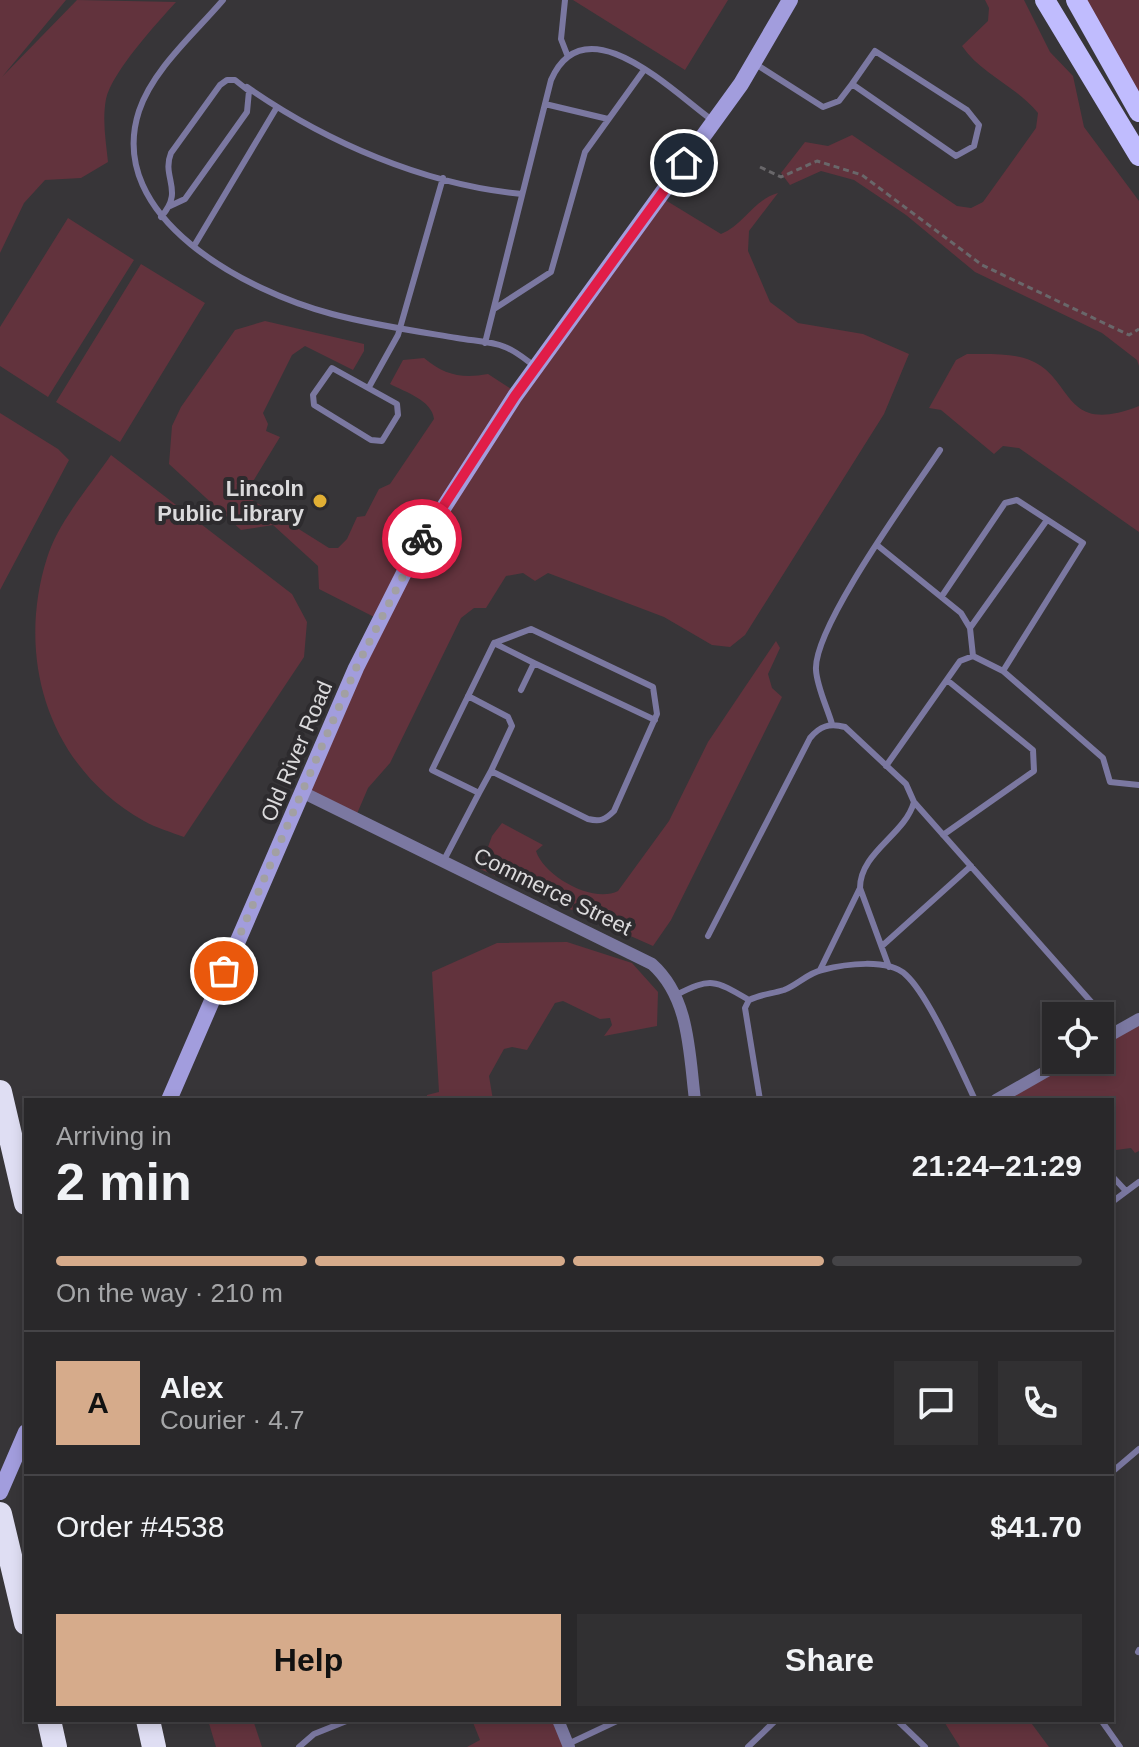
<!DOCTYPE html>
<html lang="en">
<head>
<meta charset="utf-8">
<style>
  :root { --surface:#29282a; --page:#313032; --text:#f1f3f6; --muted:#a5a6a8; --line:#454447; --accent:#d6ab8b }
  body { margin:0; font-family:Helvetica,sans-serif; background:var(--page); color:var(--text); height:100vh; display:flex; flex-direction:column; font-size:30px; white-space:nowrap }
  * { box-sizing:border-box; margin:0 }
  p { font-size:26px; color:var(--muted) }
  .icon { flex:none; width:44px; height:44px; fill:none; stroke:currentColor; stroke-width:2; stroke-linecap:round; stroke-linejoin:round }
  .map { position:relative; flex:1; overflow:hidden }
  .side { position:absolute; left:24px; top:1098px; width:1090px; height:624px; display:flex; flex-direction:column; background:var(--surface); border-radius:0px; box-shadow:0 4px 12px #0003,0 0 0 2px var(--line) }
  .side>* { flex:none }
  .buttons { position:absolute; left:1042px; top:1002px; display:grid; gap:16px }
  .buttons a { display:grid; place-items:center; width:72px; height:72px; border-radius:0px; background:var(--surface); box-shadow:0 4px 12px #0003,0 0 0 2px var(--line); font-size:40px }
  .pin { position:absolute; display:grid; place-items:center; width:68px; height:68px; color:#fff; margin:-34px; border:4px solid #fff; border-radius:50%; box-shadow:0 2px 8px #0007 }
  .courier { position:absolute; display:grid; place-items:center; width:80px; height:80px; margin:-40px; border:6px solid #e11d48; border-radius:50%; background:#fff; color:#222; box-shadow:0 2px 10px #0007 }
  .headline em { font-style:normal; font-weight:600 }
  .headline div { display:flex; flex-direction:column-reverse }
  .headline { display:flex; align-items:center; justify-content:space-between; height:136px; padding:0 32px }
  h1 { font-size:52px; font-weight:600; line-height:60px }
  .bar { display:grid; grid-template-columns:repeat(4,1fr); gap:12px 8px; align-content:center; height:96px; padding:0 32px }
  .bar i { height:10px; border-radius:6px; background:var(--line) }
  .bar .selected { background:var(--accent) }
  .bar p { grid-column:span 4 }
  .line { display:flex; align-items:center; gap:20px; padding:0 32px; border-top:2px solid var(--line) }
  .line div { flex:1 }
  .round { display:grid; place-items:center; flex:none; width:84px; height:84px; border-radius:0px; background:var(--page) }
  .cta { display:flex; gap:16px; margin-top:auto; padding:16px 32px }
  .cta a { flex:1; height:92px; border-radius:0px; background:var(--accent); color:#111; font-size:32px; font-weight:600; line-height:92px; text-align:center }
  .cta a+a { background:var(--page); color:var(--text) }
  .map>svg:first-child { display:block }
  .green { fill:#62333d }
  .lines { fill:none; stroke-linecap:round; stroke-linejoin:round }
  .path { stroke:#69676a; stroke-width:3; stroke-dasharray:6 4; stroke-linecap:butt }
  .service { stroke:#7b78a1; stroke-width:6 }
  .minor { stroke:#7b78a1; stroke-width:12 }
  .secondary { stroke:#a29ddd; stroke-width:16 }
  .primary { stroke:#c0bcfe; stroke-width:20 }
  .motorway { stroke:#dfdef3; stroke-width:24 }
  .done { stroke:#a2a0a3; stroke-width:8; stroke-dasharray:0 14.4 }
  .route { stroke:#e11d48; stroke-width:10 }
  .poi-dot { fill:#e1af34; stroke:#2d2b2e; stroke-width:3 }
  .labels { text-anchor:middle; stroke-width:8; stroke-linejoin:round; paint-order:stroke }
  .poi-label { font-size:22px; font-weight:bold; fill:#dbdadc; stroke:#2d2b2e; text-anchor:end }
  .street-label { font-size:22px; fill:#dbdadc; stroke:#2d2b2e }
</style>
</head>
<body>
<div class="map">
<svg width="1139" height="1747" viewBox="0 0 1139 1747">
  <rect width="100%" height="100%" fill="#373538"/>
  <path class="green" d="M0 0H66L2 77 77 0 176 2C157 23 112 72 106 99 102 121 106 141 108 162L81 178 45 180 24 203 0 253Z
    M573 0H728L685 70Z
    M985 0H1024L1050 52 1073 76 1084 127 1139 201V366L1137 360 1102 333 975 272 906 215 854 180 821 171 790 185 781 173 805 142 828 146 852 135 957 206 971 208 983 202 1036 128 1038 113C1016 86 981 74 962 46L988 21 989 8Z
    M1077 0H1139V106Z
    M778 193 749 231 748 251 770 302 798 323 863 334 909 354 884 414 745 635 730 647 712 645 664 617 548 573 535 581 523 573 506 576 486 608H474L461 618 390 763 368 788 356 816 306 795 382 621 319 589 318 566 273 525 241 530 169 464 172 426 181 407 235 330 265 321 364 344V351L353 370 305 346 292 355 263 413 268 424 266 431 280 437 249 488 251 499 329 548H338L347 539 357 517 365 516 379 489 390 484 434 419C432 400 405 392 390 384L403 360 424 358C444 375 462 379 488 374L519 394 662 198 721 234C745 224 753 200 778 193Z
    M68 218 134 260 48 397 0 366V327Z
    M141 264 205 303 120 442 56 402Z
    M967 354C985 354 1006 353 1024 358 1076 373 1058 438 1139 406V532L1019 448 1003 446 994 454 941 410 929 408 956 360Z
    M0 413 58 449 69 460 0 590Z
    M111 455 292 594 307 622 304 657 184 837C171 832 156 828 144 821 49 768 15 659 47 558 58 522 90 486 111 455Z
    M776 641 780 648 768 674 772 688 782 697 671 920 653 946 480 869 492 836 502 823 543 845 536 851C544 876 593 904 618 891L669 821 708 742Z
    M567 942 632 963 658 992 657 1026 604 1036 612 1025 610 1018 600 1019 563 1001 555 1003 527 1050 512 1047 504 1049 489 1076 493 1100H427V1095L439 1092 432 972 497 943Z
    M1139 1021V1151L1135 1153 1131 1148 1116 1150 1112 1144V1100H1000L1070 1060H1100V1043Z
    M208 1720H253L262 1747H216Z
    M472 1720H564L575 1747H467L480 1740Z
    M943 1720H1029L1049 1747H960Z"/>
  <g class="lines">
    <path class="path" d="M760 167 781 177 817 161 862 175 982 265 1129 335 1139 329"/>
    <path class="service" d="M223 0C195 33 153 69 139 111 104 218 248 292 332 314 373 325 415 331 457 338 473 341 491 341 505 347 516 351 526 360 536 367
      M565 0 561 39 568 57
      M754 63 823 107 839 101 852 84 956 156 974 146 979 125 967 110 875 51 852 84
      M247 87C326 142 425 185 522 194
      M545 104 608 119
      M161 217C185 190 161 178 171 153L220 85 227 80H235L249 91 247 112 185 199 170 206
      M194 246 277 107
      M494 309 551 272 585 152 644 70
      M485 343 551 80C585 2 673 92 712 120
      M332 368 397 404 398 415 382 441 371 440 314 405 313 395Z
      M369 387 398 335 443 178
      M877 545 961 613 970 628 973 656
      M942 596 1005 503 1017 500 1083 543 1003 671
      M970 628 1047 520
      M494 643 534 663 521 690
      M534 663 655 720
      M468 696 508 717 512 726 491 771
      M832 724C827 707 817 687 816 670 813 627 913 491 940 450
      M886 766 960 661 973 656 1003 671 1103 758 1110 782 1139 785
      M914 802 1117 1031
      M943 835 1034 771 1033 750 947 680
      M444 860 479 793 432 770 494 643 531 629 653 687 657 714 614 811C605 820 600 822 588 819L491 771 479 793
      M708 936 810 738C820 726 829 723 845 727L906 784 914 802C905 835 860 852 860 888L889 967
      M882 946 971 866
      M820 970 860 888
      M676 995C711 977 715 980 749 1000
      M760 1100 745 1008 749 1000C761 994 771 994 784 990 797 985 808 973 822 970 845 964 888 958 906 975 929 996 961 1070 975 1100
      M1112 1176 1125 1190
      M1112 1202 1139 1182
      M1112 1472 1139 1449
      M1138 1652 1139 1650
      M897 1720 925 1747
      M1101 1720 1120 1747
      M568 1744 619 1720
      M299 1747 314 1734 349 1720
      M748 1747 776 1720"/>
    <path class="minor" d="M302 792 652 964C690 998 689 1053 695 1100
      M1100 1041 1139 1019
      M996 1100 1066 1060
      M558 1720 569 1747"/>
    <path class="secondary" d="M169 1100 356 668 412 557 515 396 741 84 790 0
      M0 1492 26 1432"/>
    <path class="primary" d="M1045 0 1139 156
      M1076 0 1139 112"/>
    <path class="motorway" d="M0 1092 26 1203
      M0 1514 26 1623
      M49 1720 55 1747
      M148 1720 154 1747"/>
  </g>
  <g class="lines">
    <path class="done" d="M224 971 356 668 422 539"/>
    <path class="route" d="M422 539 515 396 684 163"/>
  </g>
  <circle class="poi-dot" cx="320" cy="501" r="8"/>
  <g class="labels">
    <g class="poi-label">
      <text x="304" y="496">Lincoln<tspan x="304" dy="25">Public Library</tspan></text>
    </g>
    <g class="street-label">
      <text transform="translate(296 751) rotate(-67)" y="8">Old River Road</text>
      <text transform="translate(553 891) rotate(26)" y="8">Commerce Street</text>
    </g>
  </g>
</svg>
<div class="buttons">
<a><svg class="icon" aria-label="locate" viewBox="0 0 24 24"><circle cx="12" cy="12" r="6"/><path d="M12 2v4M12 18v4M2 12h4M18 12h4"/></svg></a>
</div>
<div class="pin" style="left:224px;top:971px;background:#ea580c"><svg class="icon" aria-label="bag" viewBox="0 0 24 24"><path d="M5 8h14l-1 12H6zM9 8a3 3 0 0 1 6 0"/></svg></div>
<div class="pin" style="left:684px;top:163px;background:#1f2937"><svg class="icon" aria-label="home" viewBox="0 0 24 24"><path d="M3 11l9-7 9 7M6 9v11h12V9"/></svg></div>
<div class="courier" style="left:422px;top:539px"><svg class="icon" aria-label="bike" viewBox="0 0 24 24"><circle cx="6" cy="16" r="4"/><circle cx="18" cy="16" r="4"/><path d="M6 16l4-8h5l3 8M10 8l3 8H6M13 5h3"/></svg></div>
<section class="side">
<div class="headline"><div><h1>2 min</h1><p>Arriving in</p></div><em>21:24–21:29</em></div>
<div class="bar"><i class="selected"></i><i class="selected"></i><i class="selected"></i><i></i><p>On the way · 210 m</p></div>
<div class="line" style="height:144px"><b class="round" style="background:var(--accent);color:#111">A</b><div><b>Alex</b><p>Courier · 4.7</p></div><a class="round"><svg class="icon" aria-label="chat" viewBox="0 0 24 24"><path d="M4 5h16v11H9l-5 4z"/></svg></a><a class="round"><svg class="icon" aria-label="phone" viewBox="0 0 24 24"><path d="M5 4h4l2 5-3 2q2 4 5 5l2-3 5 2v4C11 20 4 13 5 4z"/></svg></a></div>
<div class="line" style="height:104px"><div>Order #4538</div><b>$41.70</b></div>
<div class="cta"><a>Help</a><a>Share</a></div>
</section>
</div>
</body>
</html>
